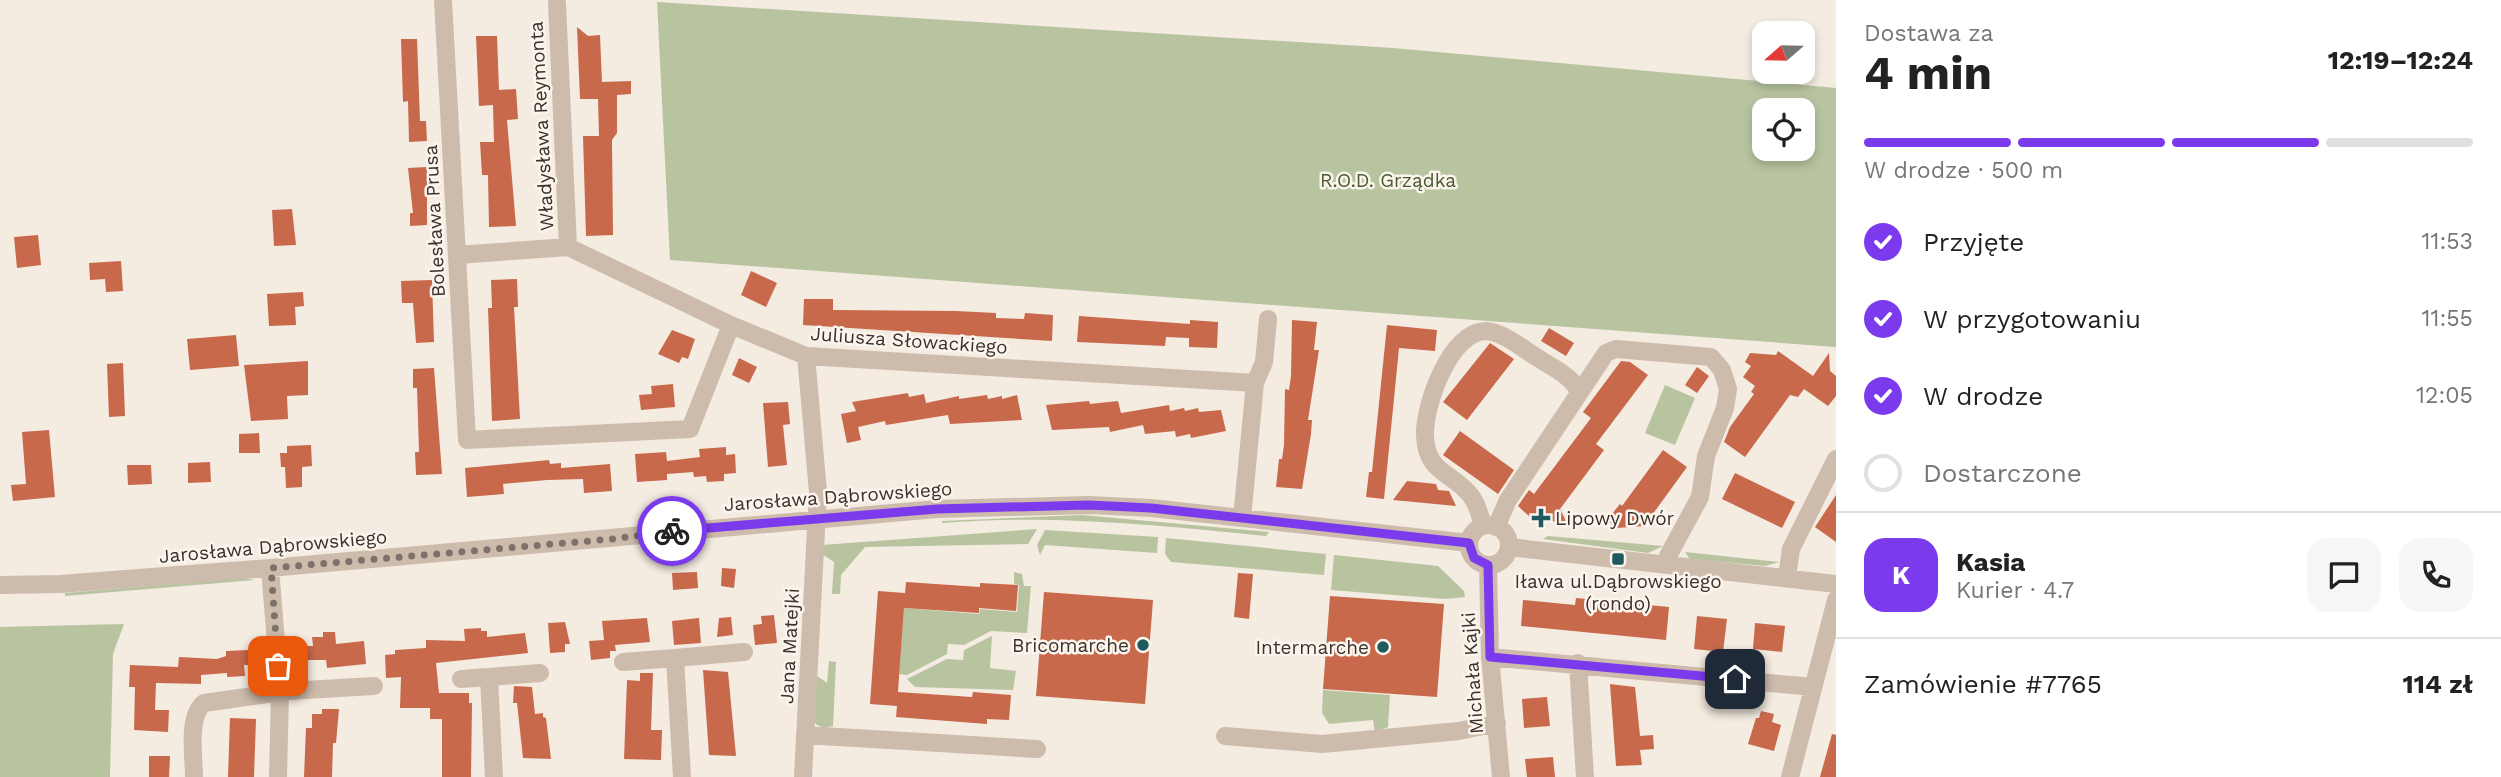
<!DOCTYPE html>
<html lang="pl">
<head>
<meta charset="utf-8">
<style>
  :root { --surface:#fff; --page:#f6f6f6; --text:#222; --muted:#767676; --line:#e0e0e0; --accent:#7c3aed }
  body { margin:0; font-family:"Work Sans",sans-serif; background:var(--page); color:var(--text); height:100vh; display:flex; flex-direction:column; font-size:26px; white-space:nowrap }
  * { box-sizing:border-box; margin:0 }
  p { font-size:23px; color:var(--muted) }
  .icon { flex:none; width:38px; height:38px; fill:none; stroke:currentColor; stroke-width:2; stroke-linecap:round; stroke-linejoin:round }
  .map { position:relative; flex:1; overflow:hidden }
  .panel { display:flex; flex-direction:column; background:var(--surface); width:665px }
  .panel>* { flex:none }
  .needle { width:46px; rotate:250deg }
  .controls { position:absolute; left:1752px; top:21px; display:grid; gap:14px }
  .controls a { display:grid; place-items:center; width:63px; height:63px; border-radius:14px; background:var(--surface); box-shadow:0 4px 10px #0003; font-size:35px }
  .pin { position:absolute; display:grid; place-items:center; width:60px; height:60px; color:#fff; margin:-30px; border-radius:14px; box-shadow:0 4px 10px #0006 }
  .courier { position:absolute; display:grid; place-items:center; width:70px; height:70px; margin:-35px; border:5px solid #7c3aed; border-radius:50%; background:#fff; color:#222; box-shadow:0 2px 9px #0007 }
  .head em { font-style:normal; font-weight:700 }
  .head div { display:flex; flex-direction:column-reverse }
  .head { display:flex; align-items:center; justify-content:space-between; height:119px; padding:0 28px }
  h1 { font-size:46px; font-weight:700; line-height:52px }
  .bar { display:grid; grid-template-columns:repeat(4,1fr); gap:10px 7px; align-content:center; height:84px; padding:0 28px }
  .bar i { height:9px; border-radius:5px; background:var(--line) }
  .bar .selected { background:var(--accent) }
  .bar p { grid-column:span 4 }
  .line { display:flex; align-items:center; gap:18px; padding:0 28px; border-top:2px solid var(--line) }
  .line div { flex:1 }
  .round { display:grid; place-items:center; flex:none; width:74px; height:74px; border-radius:21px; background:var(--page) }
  ol { padding:0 28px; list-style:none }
  li { display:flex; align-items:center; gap:21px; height:77px }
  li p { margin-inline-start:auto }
  li .icon { padding:7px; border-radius:50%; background:var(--accent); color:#fff; stroke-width:4 }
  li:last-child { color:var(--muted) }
  li i { width:38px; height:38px; border:4px solid var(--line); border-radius:50% }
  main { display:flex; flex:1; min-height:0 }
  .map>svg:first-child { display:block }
  .green { fill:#b8c4a0; fill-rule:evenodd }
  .building { fill:#c8694b }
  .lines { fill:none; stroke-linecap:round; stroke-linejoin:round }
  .minor { stroke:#cdbbac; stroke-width:18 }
  .done { stroke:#7c716b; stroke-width:7; stroke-dasharray:0 12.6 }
  .route { stroke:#7c3aed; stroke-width:9 }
  .poi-dot { fill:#1f5a5e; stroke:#fbf5ee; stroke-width:2.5 }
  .labels { text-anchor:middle; stroke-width:5; stroke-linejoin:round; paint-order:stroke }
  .street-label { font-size:19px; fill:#3b302b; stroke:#fbf5ee }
  .park-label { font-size:19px; fill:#4a5a2e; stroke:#fbf5ee }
  .poi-label { font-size:19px; fill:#3b302b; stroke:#fbf5ee; text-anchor:end }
</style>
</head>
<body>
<main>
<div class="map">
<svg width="1836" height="777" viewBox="0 0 1836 777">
  <rect width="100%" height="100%" fill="#f4ebe1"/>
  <path class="green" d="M657 2 1393 48 1836 88V347L670 260ZM1764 110H1802V149H1764Z
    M1665 385 1695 398 1675 445 1645 433Z
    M1082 515 1269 532 1266 536C1156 525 1052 514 942 523V521Z
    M1037 529 1028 544 865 547 841 575 840 594H832L834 562 822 554V545Z
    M1045 530 1158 537 1157 553 1045 545 1040 555 1037 545Z
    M1548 536 1663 546 1648 553 1543 539Z
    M1166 538 1326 554 1324 575 1171 562 1165 554Z
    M1685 552 1779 562 1765 566 1690 559Z
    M1334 555 1438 566 1464 591 1465 597 1445 599 1331 590Z
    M1014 572 1022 574 1024 586H1031L1027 633 991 631 964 645 948 644 947 654 907 675 899 674 904 608 979 614 980 609 1017 612 1019 585 1014 584Z
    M244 578 255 580 65 596V593Z
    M124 624 113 654 110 777H0V627Z
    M992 636 990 668 1016 671 1013 690 915 687 907 679 947 659 963 660 964 650Z
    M829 661 836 662 833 726 825 728 817 725 813 720 816 675 827 683Z
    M1323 690 1390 695 1388 727 1375 732 1373 720 1329 724 1322 713Z"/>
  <path class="building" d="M577 27 588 36 600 35 602 82 631 81V94L617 95V133L612 140 613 235 586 236 583 136H599L598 99H580Z
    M476 36H497L499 90 516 89 518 119 507 120 516 226 489 227 488 175H482L480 142H494L493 105 479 106Z
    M401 39H417L420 121H426L427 141 409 142 408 101 403 102Z
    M427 167V225L410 226V213H413L408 168Z
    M292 209 296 245 274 246 272 210Z
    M38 235 41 265 17 268 14 237Z
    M121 261 123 291 106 292 105 279 90 280 89 263Z
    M751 271 777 283 766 307 741 295Z
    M517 279 518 307H514L520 419 492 421 488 308H492L491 280Z
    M432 280 434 342 416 343 413 303H402L401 281Z
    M303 292 304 306 295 307 296 325 269 326 267 294Z
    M804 299H833V310L956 311 996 313V318L1024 319 1025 313 1053 315 1052 341 803 325Z
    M1079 316 1190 324V320L1218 322 1217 348 1189 347V338L1166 337 1165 346 1077 342Z
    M1292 320 1317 322 1314 350H1319L1308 420H1312L1311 434 1302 489 1276 487 1279 459H1282L1284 445 1285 389 1289 390 1291 376Z
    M1387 325 1437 330 1435 351 1399 348 1384 499 1366 497 1369 472H1372Z
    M1549 328 1574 343 1566 356 1541 341Z
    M672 330 695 339 688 359 682 357 679 363 658 354Z
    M236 335 239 366 190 370 187 339Z
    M1490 343 1514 359 1467 420 1443 402Z
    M1778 351 1813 376 1829 353 1830 371 1836 376V396L1828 406 1804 389 1798 397 1790 395 1745 457 1724 442 1730 427 1754 394 1751 392 1755 386 1743 377 1751 366 1745 362 1750 353 1776 355Z
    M739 358 757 367 749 383 732 375Z
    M308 361V395L287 396 288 419 251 421 244 365Z
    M1621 361 1630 362 1648 375 1596 444 1604 450 1560 509 1567 523 1532 519 1518 506 1529 490 1534 494 1591 418 1583 412Z
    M123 363 125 416 109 417 107 364Z
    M1697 367 1709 376 1697 393 1685 385Z
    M434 368 442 474 416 475 415 452H419L417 388H413V369Z
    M673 384 675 407 641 410 639 395 652 394 651 386Z
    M908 393 909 397 924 394 926 403 959 396V399L987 395 988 399 1002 396V399L1017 395 1022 420 950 424 948 415 886 425 885 421 858 427 861 440 847 443 841 414 856 411 852 402Z
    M1089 401 1090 404 1118 401 1121 413 1169 405 1170 411 1184 408 1185 411 1198 408 1199 412 1221 410 1226 431 1191 438 1190 434 1176 437 1175 431 1145 434 1143 425 1110 432 1109 427 1052 430 1046 405Z
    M788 402 790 424 783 425 787 465 768 467 763 403Z
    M49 430 55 497 13 501 11 485 26 484 22 432Z
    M1460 431 1514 470 1498 494 1443 455Z
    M259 433 260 453H239V434Z
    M311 445 312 466 302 467V487L286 488 285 467H281L280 453H287V446Z
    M726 447V455L735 454 736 473 724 474V481L707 482 706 476 694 477 693 472 667 474V480L637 482 635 454 666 452 667 461 700 457 699 449Z
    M1663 450 1687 467 1644 526 1617 528 1607 520 1620 504 1622 506Z
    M549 460 550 464 561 463V468L610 464 612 491 584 493 583 479 547 480 503 484 504 494 467 497 465 468Z
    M210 462 211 482 188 483V463Z
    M127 465H151L152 484 128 485Z
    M1735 473 1795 502 1782 528 1722 499Z
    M1407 481 1436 484 1438 490 1449 491 1456 506 1393 500Z
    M1836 495V542L1815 527Z
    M722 568 736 569 734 588 721 586Z
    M697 572 698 588 673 590 672 573Z
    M1238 573 1253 574 1249 619 1234 617Z
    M906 582 980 587V583L1018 585 1016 611 979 608V613L904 608 899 677 898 692 972 697 973 692 1011 695 1009 720 987 719V724L896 717 897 706 870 704 878 591 905 593Z
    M1044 592 1153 600 1145 704 1036 696Z
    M1330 596 1444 604 1437 697 1323 689Z
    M1576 598 1669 607 1666 640 1521 626 1523 600 1575 605Z
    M774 615 777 643 755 645 753 625 762 624 761 616Z
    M1697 616 1727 619 1723 652 1694 649Z
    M731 617 733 635 717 637 719 618Z
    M647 618 650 642 615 645 616 651H610V658L591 660 589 641 604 640 602 621Z
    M699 618 701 643 674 645 672 621Z
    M565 622 570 644H565V652L550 653 548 623Z
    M1755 623 1785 626 1782 652 1753 649Z
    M481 628V631H487V637L525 633 528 653 436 663 439 693H469V703H472L471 777H442V719H430V708H400L401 677 386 678 385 655 395 654V650L426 648V640L465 641 464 629Z
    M323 632H335L336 644 364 641 366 664 327 668 326 660H306V646H313L312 637H323Z
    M248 650 249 665H244L245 676 227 677V673L201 675V684L156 683 155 710H169L168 732 134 730 135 687H129L130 665 178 667 179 657 217 659 226 656V651Z
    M703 670 728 672 736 756 709 755Z
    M640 673H653L651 730H662L661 760 624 759 627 680 640 681Z
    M1610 684 1635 687 1640 736 1653 735 1654 749 1640 750 1642 765 1616 766Z
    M514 686 532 687 535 714 543 713V717L546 718 551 759 523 758 517 703H513Z
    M1547 697 1550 726 1524 728 1522 699Z
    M322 709H339L336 743H333L332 777H304L306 728H312V714H322Z
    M1761 711 1774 714 1772 722 1781 725 1774 751 1748 744 1756 718H1759Z
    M230 718 256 719 254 777H228Z
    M1832 734 1836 735V777H1820Z
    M149 756H170L169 777H149Z
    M1553 757 1555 777H1527L1525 759Z"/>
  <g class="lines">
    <path class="minor" d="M443 0 467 440 690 429 731 325
      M557 3 568 247
      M457 255 568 247 731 325 806 356 1255 383
      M1242 518 1255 383 1264 362 1268 319
      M1469 545a20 20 0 1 1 40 0a20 20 0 1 1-40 0Z
      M1483 526C1480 516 1478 505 1471 496 1453 472 1426 474 1425 435 1424 406 1450 331 1486 331 1503 332 1523 349 1538 358 1553 368 1570 375 1579 391
      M1496 527 1508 500 1606 353 1616 349 1711 357 1722 370 1728 389 1725 408 1706 456 1700 497 1668 556 1667 564
      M1509 547 1836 584
      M1488 565 1490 657 1501 777
      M270 568 280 693 278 777
      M1787 577 1791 549 1836 459
      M0 585 60 584 270 568 937 509 1089 505 1151 508 1469 543
      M1490 657 1813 687
      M623 662 675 658
      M1578 663 1585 777
      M461 679 489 677
      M805 735 1037 749
      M1225 736 1322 744 1459 731 1497 723
      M194 777C194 756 187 717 204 703L288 691 374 686
      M494 777 489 677 540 673
      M682 777 675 658 744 652
      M803 777 818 492 806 356
      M1790 777 1836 600"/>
  </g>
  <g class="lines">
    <path class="done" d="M278 666 271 568 613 539 672 531"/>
    <path class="route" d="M672 531 937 509 1089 505 1151 508 1469 543 1474 558 1488 565 1490 657 1735 679"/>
  </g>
  <g class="poi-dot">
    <path d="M1537.5 507.5h7v7h7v7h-7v7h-7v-7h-7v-7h7z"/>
    <rect x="1611" y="552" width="14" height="14" rx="3.5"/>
    <circle cx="1143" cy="645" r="7"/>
    <circle cx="1383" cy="647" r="7"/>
  </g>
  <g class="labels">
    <g class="street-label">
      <text transform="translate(541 126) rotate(-93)" y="7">Władysława Reymonta</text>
      <text transform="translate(434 221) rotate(-93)" y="7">Bolesława Prusa</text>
      <text transform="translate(909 340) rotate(4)" y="7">Juliusza Słowackiego</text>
      <text transform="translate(838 496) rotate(-4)" y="7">Jarosława Dąbrowskiego</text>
      <text transform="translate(273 546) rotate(-5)" y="7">Jarosława Dąbrowskiego</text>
      <text transform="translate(789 646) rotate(-87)" y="7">Jana Matejki</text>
      <text transform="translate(1472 673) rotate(-94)" y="7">Michała Kajki</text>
    </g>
    <g class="park-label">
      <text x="1388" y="187">R.O.D. Grządka</text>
    </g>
    <g class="poi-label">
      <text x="1555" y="525" text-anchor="start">Lipowy Dwór</text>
      <text x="1618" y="588" text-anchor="middle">Iława ul.Dąbrowskiego<tspan x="1618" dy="22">(rondo)</tspan></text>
      <text x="1129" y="652">Bricomarche</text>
      <text x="1369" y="654">Intermarche</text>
    </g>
  </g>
</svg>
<div class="controls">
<a><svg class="needle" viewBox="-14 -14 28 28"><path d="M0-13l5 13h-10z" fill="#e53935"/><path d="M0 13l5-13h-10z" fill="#767676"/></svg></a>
<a><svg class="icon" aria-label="locate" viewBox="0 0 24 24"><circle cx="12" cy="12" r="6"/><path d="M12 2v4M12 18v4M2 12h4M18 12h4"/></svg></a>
</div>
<div class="pin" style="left:278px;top:666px;background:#ea580c"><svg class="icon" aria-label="bag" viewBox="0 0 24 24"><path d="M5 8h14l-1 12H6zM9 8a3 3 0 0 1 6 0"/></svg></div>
<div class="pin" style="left:1735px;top:679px;background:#1f2937"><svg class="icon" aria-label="home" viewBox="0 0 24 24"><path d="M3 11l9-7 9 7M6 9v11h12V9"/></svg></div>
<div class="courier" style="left:672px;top:531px"><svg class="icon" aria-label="bike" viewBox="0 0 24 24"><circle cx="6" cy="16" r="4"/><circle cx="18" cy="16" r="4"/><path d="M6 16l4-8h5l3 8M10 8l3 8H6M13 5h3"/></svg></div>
</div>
<section class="panel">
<div class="head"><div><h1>4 min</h1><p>Dostawa za</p></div><em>12:19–12:24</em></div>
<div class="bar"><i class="selected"></i><i class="selected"></i><i class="selected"></i><i></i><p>W drodze · 500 m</p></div>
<ol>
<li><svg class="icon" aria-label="check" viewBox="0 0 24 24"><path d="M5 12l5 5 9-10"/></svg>Przyjęte<p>11:53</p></li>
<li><svg class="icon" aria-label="check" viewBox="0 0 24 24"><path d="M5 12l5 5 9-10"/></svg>W przygotowaniu<p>11:55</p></li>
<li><svg class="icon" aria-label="check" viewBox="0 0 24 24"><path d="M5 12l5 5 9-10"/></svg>W drodze<p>12:05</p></li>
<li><i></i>Dostarczone</li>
</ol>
<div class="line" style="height:126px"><b class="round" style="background:var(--accent);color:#fff">K</b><div><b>Kasia</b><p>Kurier · 4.7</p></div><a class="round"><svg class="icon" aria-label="chat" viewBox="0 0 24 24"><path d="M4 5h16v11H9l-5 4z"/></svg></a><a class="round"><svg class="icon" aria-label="phone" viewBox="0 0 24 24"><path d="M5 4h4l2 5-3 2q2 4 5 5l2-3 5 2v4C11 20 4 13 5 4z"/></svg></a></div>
<div class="line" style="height:91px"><div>Zamówienie #7765</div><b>114 zł</b></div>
</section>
</main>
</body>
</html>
